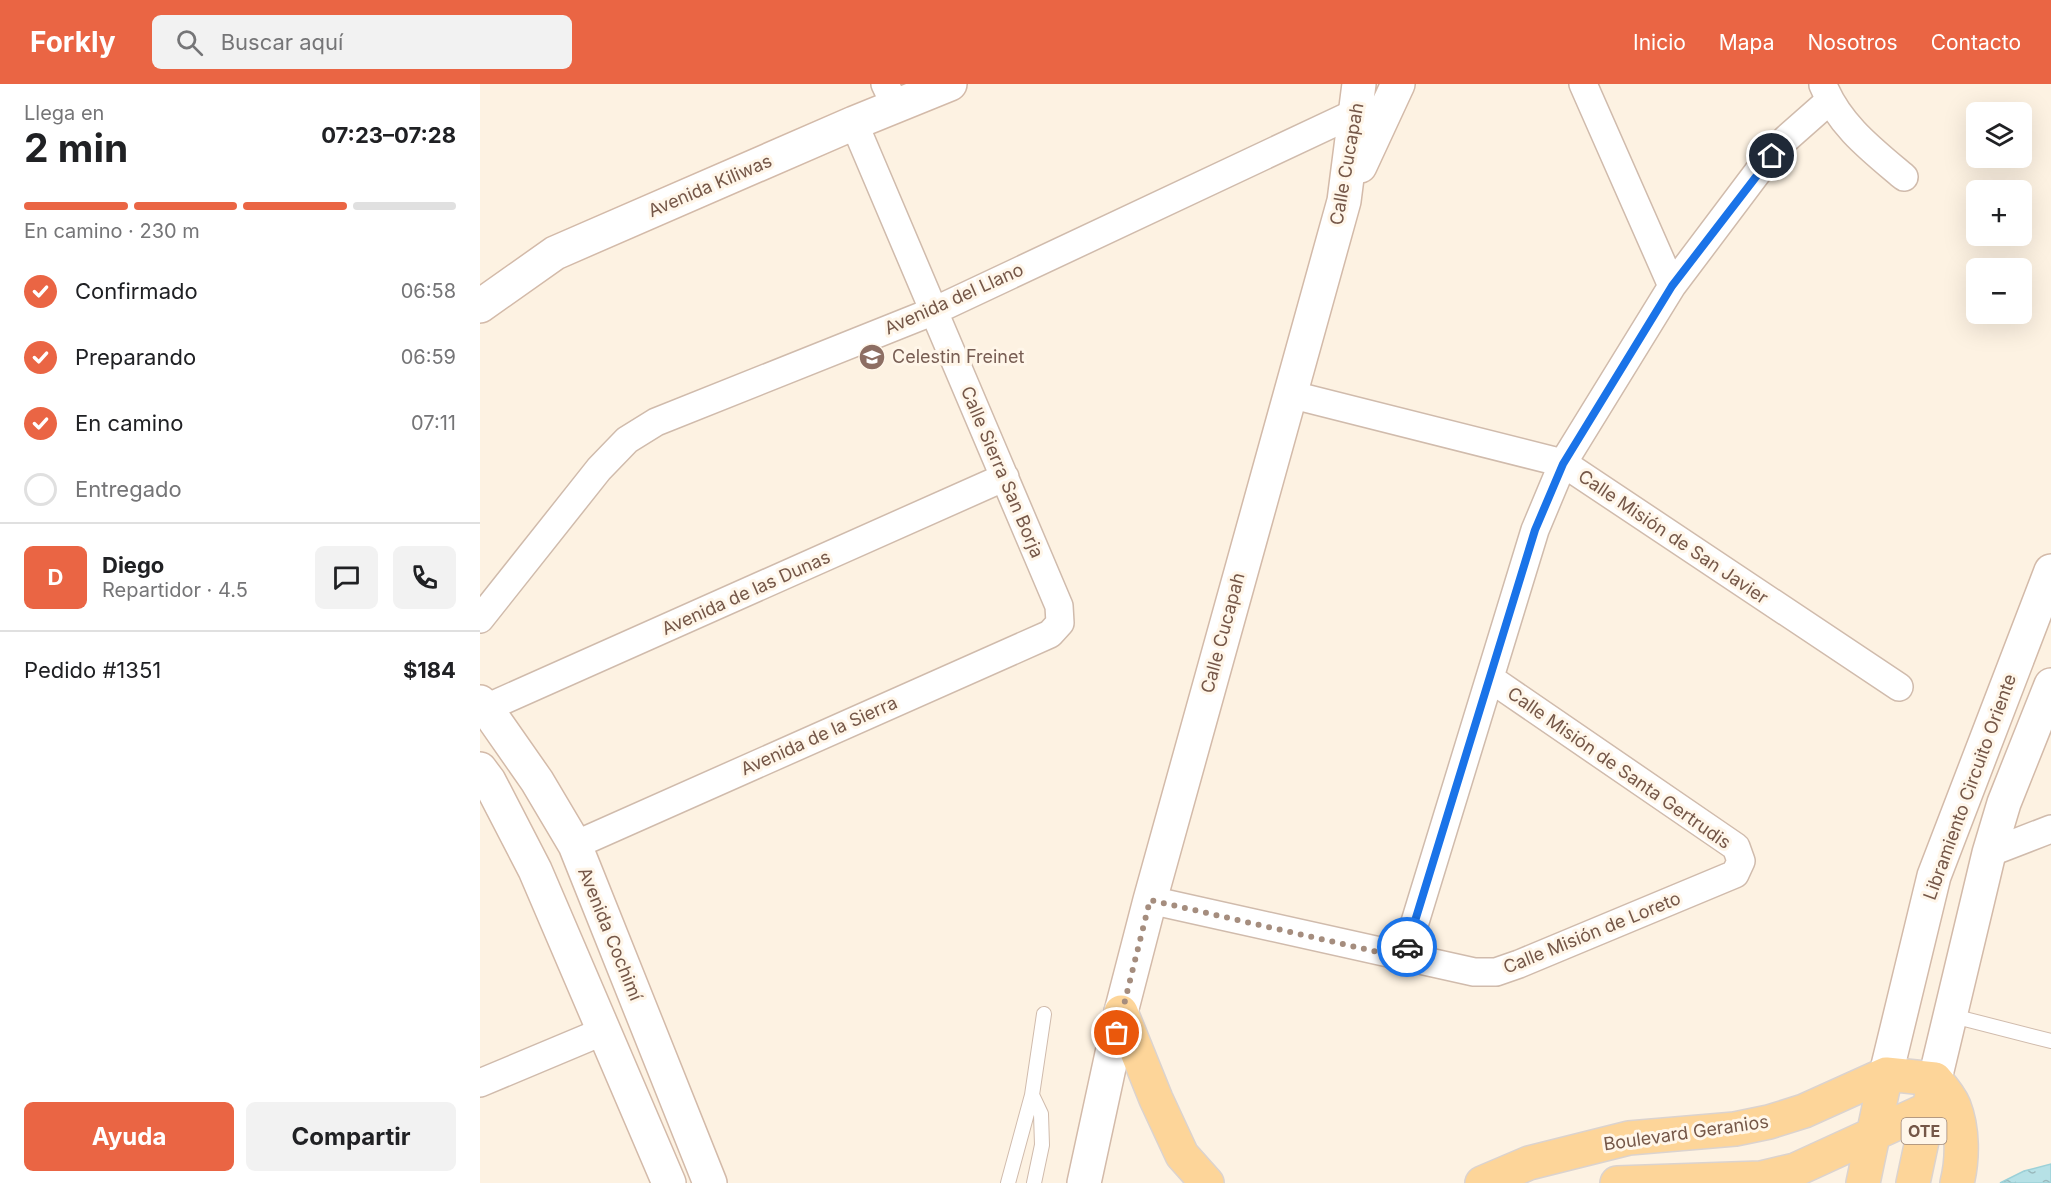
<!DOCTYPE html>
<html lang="es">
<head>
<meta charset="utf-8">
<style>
  :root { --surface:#fff; --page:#f2f2f2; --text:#202124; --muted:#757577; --line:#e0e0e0; --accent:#ea6544 }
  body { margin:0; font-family:Inter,sans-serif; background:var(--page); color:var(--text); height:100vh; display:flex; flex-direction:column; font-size:22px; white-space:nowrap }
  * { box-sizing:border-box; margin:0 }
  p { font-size:20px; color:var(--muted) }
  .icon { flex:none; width:33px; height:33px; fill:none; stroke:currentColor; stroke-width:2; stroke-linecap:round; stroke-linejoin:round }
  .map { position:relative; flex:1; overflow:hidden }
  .side { display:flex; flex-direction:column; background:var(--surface); width:480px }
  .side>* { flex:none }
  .buttons { position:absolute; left:1486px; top:18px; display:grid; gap:12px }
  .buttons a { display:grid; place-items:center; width:66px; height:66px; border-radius:9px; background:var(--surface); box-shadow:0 6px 24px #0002; font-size:30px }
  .pin { position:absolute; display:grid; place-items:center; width:51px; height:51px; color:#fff; margin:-26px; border:3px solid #fff; border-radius:50%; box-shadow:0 2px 6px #0007 }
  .courier { position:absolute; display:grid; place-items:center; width:60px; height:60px; margin:-30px; border:4px solid #1a73e8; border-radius:50%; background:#fff; color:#222; box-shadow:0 2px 8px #0007 }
  .headline em { font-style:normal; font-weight:700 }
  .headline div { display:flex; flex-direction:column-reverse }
  .headline { display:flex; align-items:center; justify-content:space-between; height:102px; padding:0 24px }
  h1 { font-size:39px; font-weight:700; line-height:45px }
  .bar { display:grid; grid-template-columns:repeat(4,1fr); gap:9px 6px; align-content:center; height:72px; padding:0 24px }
  .bar i { height:8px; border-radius:4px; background:var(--line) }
  .bar .on { background:var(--accent) }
  .bar p { grid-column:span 4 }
  .line { display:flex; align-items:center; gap:15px; padding:0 24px; border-top:2px solid var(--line) }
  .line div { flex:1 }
  .round { display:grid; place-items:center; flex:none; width:63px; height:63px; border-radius:9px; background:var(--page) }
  ol { padding:0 24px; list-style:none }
  li { display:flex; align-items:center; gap:18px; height:66px }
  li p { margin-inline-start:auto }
  li .icon { padding:6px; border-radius:50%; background:var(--accent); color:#fff; stroke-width:4 }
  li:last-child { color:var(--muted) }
  li i { width:33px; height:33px; border:3px solid var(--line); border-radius:50% }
  .button { display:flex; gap:12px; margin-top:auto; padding:12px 24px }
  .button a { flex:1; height:69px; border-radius:9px; background:var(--accent); color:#fff; font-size:24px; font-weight:700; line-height:69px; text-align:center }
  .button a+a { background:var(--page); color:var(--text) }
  header { display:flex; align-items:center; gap:36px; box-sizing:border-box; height:84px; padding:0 30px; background:var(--accent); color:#fff }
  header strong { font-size:28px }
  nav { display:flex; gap:33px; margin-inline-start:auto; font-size:21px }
  .search { width:420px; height:54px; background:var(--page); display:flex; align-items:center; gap:15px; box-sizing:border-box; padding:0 21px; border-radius:9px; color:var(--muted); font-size:22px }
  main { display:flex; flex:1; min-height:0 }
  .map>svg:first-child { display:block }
  .water { fill:url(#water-ripples); stroke:#9cd1d8; stroke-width:1.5 }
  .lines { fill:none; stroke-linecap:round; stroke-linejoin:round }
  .lane-casing { stroke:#d0bbac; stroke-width:16 }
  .street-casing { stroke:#d0bbac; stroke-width:30 }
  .secondary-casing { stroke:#d3baa9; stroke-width:36 }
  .primary-casing { stroke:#dbd3cf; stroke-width:36 }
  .lane { stroke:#fff; stroke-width:14 }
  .street { stroke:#fff; stroke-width:27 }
  .secondary { stroke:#fff; stroke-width:33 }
  .primary { stroke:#fdd599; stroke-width:33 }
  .done { stroke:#a58d7e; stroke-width:6; stroke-dasharray:0 10.8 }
  .route { stroke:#1a73e8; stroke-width:8 }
  .labels { text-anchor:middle; stroke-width:6; stroke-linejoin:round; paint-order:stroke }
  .shield { fill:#fff6e9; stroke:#9e8778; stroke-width:1.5 }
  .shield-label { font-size:16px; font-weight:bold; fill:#755748 }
  .street-label { font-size:18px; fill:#755748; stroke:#fff6e9 }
  .education-label { font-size:18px; fill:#785e54; stroke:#fff6e9; text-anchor:start }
</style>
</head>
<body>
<header>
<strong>Forkly</strong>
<div class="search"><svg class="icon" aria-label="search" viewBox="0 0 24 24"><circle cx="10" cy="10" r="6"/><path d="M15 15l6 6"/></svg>Buscar aquí</div>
<nav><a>Inicio</a><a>Mapa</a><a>Nosotros</a><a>Contacto</a></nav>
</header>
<main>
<section class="side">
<div class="headline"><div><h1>2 min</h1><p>Llega en</p></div><em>07:23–07:28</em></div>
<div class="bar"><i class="on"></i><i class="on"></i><i class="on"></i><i></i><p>En camino · 230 m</p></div>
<ol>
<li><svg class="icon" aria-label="check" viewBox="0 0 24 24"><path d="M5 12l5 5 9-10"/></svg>Confirmado<p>06:58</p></li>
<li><svg class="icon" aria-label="check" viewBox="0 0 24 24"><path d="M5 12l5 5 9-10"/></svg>Preparando<p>06:59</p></li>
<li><svg class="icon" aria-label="check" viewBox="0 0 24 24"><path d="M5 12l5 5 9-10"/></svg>En camino<p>07:11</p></li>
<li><i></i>Entregado</li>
</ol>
<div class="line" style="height:108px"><b class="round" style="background:var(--accent);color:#fff">D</b><div><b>Diego</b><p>Repartidor · 4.5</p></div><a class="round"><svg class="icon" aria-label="chat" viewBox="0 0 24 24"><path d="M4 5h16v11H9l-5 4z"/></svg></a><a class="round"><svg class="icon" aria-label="phone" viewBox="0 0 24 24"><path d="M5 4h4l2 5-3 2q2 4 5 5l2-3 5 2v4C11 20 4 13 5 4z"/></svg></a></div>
<div class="line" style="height:78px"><div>Pedido #1351</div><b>$184</b></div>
<div class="button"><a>Ayuda</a><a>Compartir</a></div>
</section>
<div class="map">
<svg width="1571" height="1099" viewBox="0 0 1571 1099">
  <defs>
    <pattern id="water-ripples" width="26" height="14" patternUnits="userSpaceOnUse" patternTransform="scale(1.5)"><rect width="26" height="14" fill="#b6e1e6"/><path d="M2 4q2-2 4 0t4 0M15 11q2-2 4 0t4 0" fill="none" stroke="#99b9bc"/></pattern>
  </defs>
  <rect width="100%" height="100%" fill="#fdf2e2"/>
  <path class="water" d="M1571 1080V1099H1520L1544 1087Z"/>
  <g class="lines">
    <defs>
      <path id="lane" d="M1469 931 1571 957
        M552 1011 561 1030 562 1061 554 1099
        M528 1099 552 1011 564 930"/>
      <path id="street" d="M405 0 416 23
        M1103 0 1192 202
        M1343 1C1359 41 1392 66 1424 93
        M809 310 1083 379 1419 603
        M0 535 119 385 147 356 176 338 454 227 877 28
        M6 624 525 393
        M95 761 570 550 580 539 579 522 374 39
        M1509 769 1571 745
        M670 816 994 888H1016L1039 880 1255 790 1261 777 1256 763 1011 595
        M924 874 1055 446 1083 379 1192 202 1277 89 1306 55 1349 17
        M0 999 124 947"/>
      <path id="secondary" d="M880 82 918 0
        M0 222 75 169 374 39 470 0
        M0 618 6 624 57 697 95 761 230 1099
        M0 685 9 697 55 786 189 1099
        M1406 990 1454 792 1571 487
        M1455 995 1509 769 1524 719 1571 601
        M604 1099 641 928 670 816 864 117 879 0"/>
      <path id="primary" d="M641 928 676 1015 702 1071 727 1099
        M1455 995C1462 1003 1470 1012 1474 1022 1483 1045 1483 1075 1477 1099
        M1002 1099 1049 1079 1149 1054 1255 1045 1289 1038 1324 1027 1406 990 1455 995
        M1137 1099 1281 1094 1315 1086 1448 1025
        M1383 1099 1406 990
        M1433 1099 1452 1010"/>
    </defs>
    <use href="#lane" class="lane-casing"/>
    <use href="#street" class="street-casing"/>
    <use href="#secondary" class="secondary-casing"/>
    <use href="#primary" class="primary-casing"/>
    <use href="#lane" class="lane"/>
    <use href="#street" class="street"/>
    <use href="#secondary" class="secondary"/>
    <use href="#primary" class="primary"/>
  </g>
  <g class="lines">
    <path class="done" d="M637 949 670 816 924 874 927 863"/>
    <path class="route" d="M927 863 1055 446 1083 380 1192 202 1292 72"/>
  </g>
  <defs>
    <symbol id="school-disc" viewBox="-11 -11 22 22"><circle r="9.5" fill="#8d6e63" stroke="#fff6e9"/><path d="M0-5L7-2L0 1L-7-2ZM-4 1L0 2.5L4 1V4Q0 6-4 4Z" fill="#fff"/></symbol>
  </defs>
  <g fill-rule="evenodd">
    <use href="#school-disc" x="377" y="258" width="30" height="30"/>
  </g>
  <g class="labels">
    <rect class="shield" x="1421.5" y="1034" width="45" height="26" rx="4.5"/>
    <g class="shield-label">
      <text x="1444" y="1053">OTE</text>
    </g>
    <g class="street-label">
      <text transform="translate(867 80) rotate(-80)" y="6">Calle Cucapah</text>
      <text transform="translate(230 102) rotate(-23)" y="6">Avenida Kiliwas</text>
      <text transform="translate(474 215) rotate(-24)" y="6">Avenida del Llano</text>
      <text transform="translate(522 388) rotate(67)" y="6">Calle Sierra San Borja</text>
      <text transform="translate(1193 453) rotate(34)" y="6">Calle Misión de San Javier</text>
      <text transform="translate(266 509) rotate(-24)" y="6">Avenida de las Dunas</text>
      <text transform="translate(743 549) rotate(-75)" y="6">Calle Cucapah</text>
      <text transform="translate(339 652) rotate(-24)" y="6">Avenida de la Sierra</text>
      <text transform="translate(1139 684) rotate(35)" y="6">Calle Misión de Santa Gertrudis</text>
      <text transform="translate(1490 703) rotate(-70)" y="6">Libramiento Circuito Oriente</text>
      <text transform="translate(1112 849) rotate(-22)" y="6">Calle Misión de Loreto</text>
      <text transform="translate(130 850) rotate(68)" y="6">Avenida Cochimí</text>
      <text transform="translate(1206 1049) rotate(-8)" y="6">Boulevard Geranios</text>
    </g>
    <g class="education-label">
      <text x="412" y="279">Celestin Freinet</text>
    </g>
  </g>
</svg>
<div class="buttons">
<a><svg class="icon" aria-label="layers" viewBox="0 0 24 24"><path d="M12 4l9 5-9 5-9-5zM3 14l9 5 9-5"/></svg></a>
<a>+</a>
<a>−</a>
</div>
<div class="pin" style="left:637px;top:949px;background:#ea580c"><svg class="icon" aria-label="bag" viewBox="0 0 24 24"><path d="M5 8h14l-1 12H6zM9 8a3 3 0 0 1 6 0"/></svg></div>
<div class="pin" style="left:1292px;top:72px;background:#1f2937"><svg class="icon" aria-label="home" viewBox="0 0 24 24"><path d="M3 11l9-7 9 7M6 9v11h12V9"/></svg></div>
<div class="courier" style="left:927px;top:863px"><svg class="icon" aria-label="car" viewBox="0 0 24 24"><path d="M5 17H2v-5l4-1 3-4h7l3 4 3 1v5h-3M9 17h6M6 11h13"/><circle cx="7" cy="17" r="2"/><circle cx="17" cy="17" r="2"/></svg></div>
</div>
</main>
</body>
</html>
